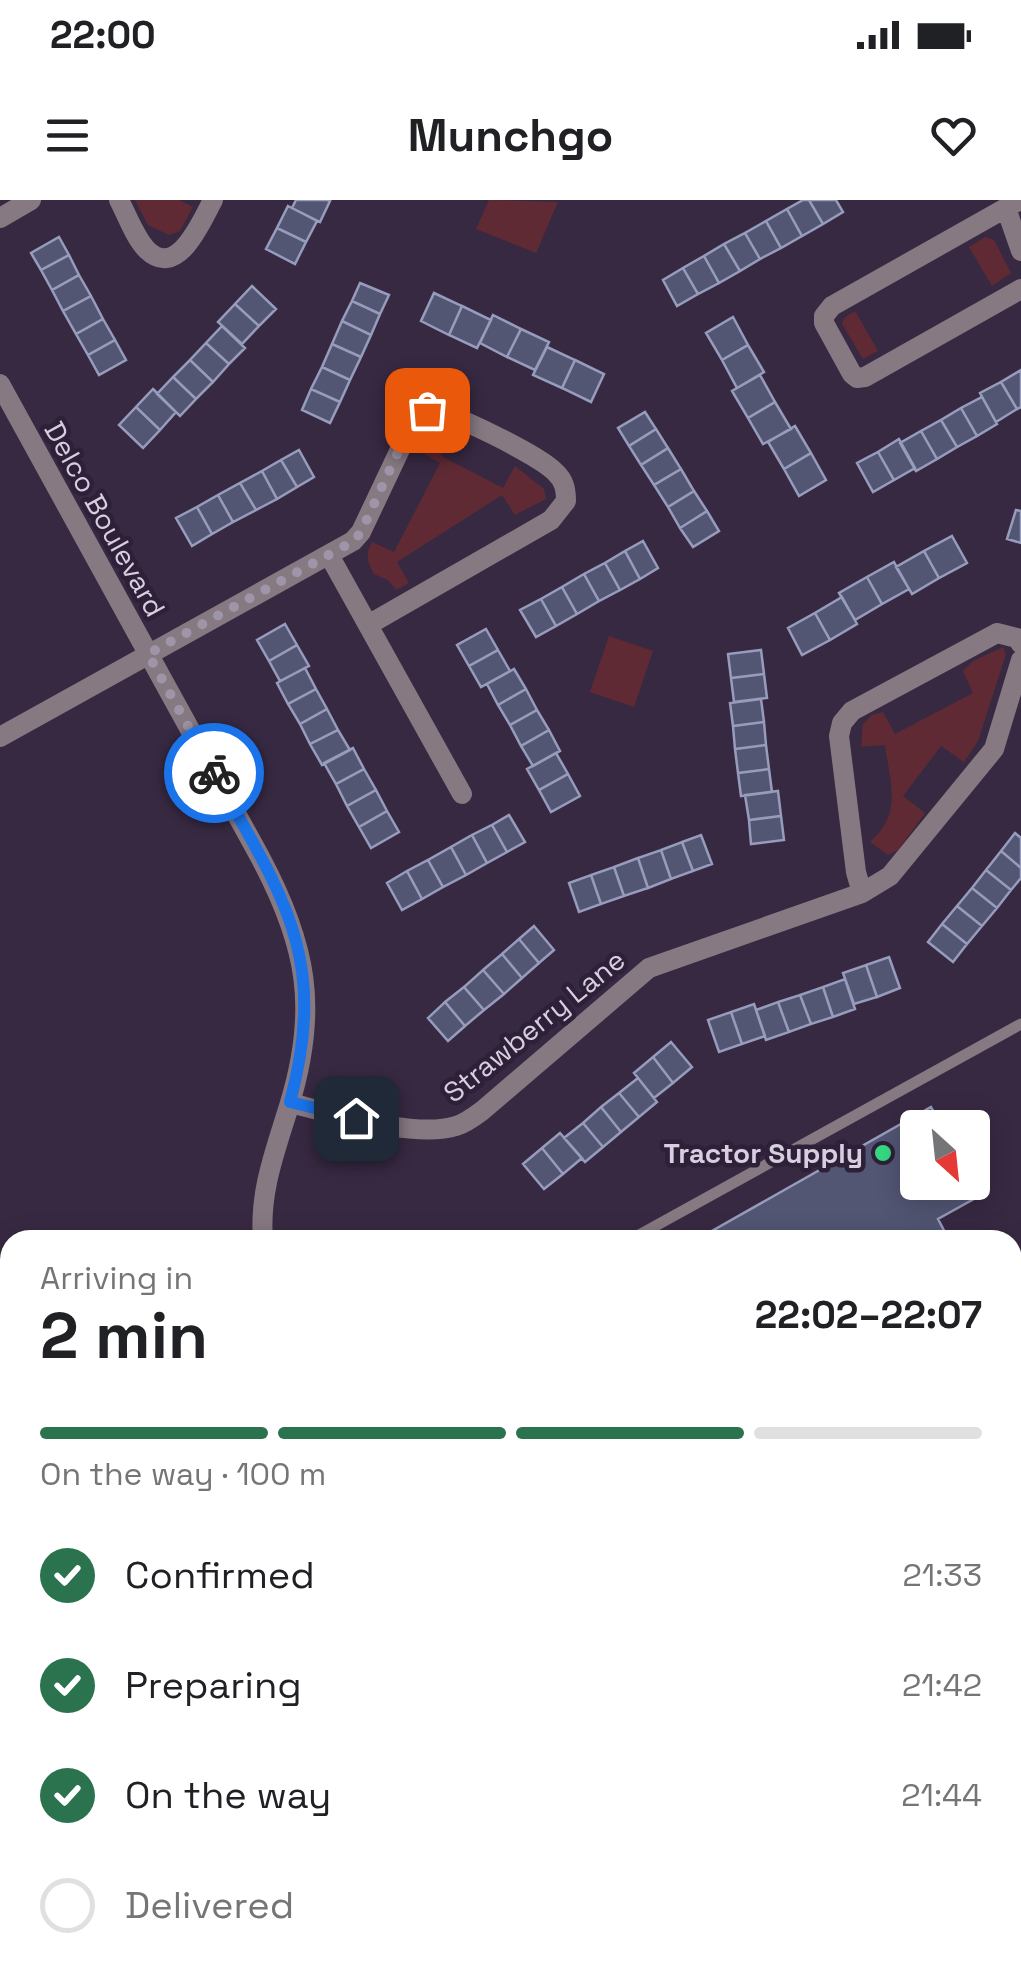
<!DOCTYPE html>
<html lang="en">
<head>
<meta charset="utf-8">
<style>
  :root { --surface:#fff; --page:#f6f6f6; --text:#202124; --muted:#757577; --line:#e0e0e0; --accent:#2a734e }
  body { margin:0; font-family:"Space Grotesk",sans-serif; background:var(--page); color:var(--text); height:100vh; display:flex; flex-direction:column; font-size:38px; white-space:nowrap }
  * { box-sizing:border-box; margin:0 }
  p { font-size:32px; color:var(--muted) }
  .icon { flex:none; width:55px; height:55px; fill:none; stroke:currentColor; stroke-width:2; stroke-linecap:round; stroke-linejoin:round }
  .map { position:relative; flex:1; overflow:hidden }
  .details { position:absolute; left:0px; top:1030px; width:1022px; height:750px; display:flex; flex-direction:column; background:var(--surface); border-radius:30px 30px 0 0; box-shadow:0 5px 25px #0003 }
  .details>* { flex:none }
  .needle { width:65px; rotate:153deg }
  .buttons { position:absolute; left:900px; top:910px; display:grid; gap:20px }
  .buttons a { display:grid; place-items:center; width:90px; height:90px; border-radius:10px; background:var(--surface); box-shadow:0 5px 25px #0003; font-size:50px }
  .pin { position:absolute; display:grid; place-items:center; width:85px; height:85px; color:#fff; margin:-42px; border-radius:20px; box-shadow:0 5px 15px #0006 }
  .courier { position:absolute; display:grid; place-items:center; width:100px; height:100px; margin:-50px; border:8px solid #1a73e8; border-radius:50%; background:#fff; color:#222; box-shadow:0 2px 12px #0007 }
  .summary em { font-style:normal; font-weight:800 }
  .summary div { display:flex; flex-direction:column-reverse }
  .summary { display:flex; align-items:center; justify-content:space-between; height:170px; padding:0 40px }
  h1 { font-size:65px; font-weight:800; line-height:75px }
  .bar { display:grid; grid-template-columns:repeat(4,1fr); gap:15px 10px; align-content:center; height:120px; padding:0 40px }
  .bar i { height:12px; border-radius:8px; background:var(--line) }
  .bar .active { background:var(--accent) }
  .bar p { grid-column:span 4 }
  ol { padding:0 40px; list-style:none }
  li { display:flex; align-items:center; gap:30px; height:110px }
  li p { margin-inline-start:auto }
  li .icon { padding:10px; border-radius:50%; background:var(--accent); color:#fff; stroke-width:4 }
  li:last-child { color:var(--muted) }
  li i { width:55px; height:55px; border:5px solid var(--line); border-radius:50% }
  .status { display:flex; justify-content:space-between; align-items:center; height:70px; padding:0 50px; background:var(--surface); direction:ltr }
  .status svg { height:28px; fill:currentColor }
  header { display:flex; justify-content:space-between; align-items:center; height:130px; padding:0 40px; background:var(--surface); font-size:45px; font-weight:800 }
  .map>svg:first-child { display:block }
  .green { fill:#602a34 }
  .building { fill:#525673; stroke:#979cbc; stroke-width:2.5 }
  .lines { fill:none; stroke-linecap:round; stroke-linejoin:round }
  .lane { stroke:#877982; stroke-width:11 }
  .street { stroke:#877982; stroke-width:20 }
  .done { stroke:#9f95a8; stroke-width:10; stroke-dasharray:0 18 }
  .route { stroke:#1a73e8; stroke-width:12 }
  .poi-dot { fill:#36d881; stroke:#2d2038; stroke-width:4 }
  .labels { text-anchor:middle; stroke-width:9; stroke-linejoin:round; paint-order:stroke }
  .street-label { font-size:28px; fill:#d7cfdf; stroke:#2d2038 }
  .poi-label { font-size:28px; font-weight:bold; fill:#d7cfdf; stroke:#2d2038; text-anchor:end }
</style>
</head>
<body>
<div class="status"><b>22:00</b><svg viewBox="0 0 49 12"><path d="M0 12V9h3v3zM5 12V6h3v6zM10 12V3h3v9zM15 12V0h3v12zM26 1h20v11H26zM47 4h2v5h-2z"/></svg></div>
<header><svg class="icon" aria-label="menu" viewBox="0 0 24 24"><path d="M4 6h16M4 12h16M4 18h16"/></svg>Munchgo<svg class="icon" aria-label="heart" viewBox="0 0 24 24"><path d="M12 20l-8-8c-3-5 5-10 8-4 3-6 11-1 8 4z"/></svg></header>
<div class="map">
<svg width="1021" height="1780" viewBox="0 0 1021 1780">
  <rect width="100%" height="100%" fill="#372942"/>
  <path class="green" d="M135 0H179L193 7 180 31 169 35 148 25Z
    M489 0 558 2 536 53 476 29Z
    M985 37 994 40 1011 73 992 86 969 47Z
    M855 111 878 151 863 159 842 124 844 118Z
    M438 226 452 234 441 256 503 288 515 266 544 289 546 299 515 315 502 295 397 362 409 383 396 390 388 380 374 374C367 361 365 355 372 342L394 352 440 263 419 251 424 234Z
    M609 436 653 451 634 507 590 492Z
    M1003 447 1006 454 978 541 964 562 941 546 903 596 925 613 898 650 888 655 870 642C903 613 890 583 885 545L861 547 863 524 872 515 883 512 895 534 973 493 963 471 973 461Z"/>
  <path class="building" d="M296 0H327L330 1 320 22 292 8Z
    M803 0H809L823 24 802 36 787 9Z
    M809 0H836L843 12 823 24Z
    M288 6 317 21 306 42 277 28Z
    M787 9 802 36 781 48 766 21Z
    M766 21 781 48 760 59 745 33Z
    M277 28 306 42 295 64 266 49Z
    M745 33 760 59 740 71 724 44Z
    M59 37 69 55 41 70 31 53Z
    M724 44 740 71 719 83 704 56Z
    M69 55 79 75 52 90 41 70Z
    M704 56 719 83 698 94 683 68Z
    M683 68 698 94 677 106 663 80Z
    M79 75 91 96 63 111 52 90Z
    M360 83 389 95 380 114 352 101Z
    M252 86 276 109 259 126 235 104Z
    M434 93 462 106 449 135 421 121Z
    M91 96 103 119 76 134 63 111Z
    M352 101 380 114 371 135 342 121Z
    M235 104 259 126 242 144 218 122Z
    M462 106 491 120 477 148 449 135Z
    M493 115 521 129 507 157 480 143Z
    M733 117 748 145 722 160 706 133Z
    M103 119 115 140 88 155 76 134Z
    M342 121 371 135 361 157 332 144Z
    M222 126 245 148 229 164 206 143Z
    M521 129 549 142 535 170 507 157Z
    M115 140 126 160 99 175 88 155Z
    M206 143 229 164 213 182 190 160Z
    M332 144 361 157 350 180 322 167Z
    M748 145 764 172 737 188 722 160Z
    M547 147 575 160 562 188 533 175Z
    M190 160 213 182 196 199 173 177Z
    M575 160 604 174 591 202 562 188Z
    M322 167 350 180 340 202 311 189Z
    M1021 170V207L1017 209 1001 182Z
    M760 175 775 202 748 218 732 191Z
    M173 177 196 199 180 216 157 194Z
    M1001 182 1017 209 996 222 980 193Z
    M153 189 176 212 160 230 136 207Z
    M311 189 340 202 330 223 302 210Z
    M982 197 997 224 977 236 961 208Z
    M775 202 791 229 763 244 748 218Z
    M136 207 160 230 143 248 119 225Z
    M961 208 977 236 957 247 941 220Z
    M645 212 656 229 629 246 618 228Z
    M941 220 957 247 937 259 921 231Z
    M795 226 811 253 784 269 768 242Z
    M656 229 668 248 641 265 629 246Z
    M921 231 937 259 916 271 900 243Z
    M899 239 915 268 894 280 878 252Z
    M668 248 681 269 654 285 641 265Z
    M299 250 314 277 297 287 281 260Z
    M878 252 894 280 873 292 857 263Z
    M811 253 826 280 799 296 784 269Z
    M281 260 297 287 277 299 262 271Z
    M681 269 694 291 668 307 654 285Z
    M262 271 277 299 256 310 240 283Z
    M240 283 256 310 233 322 218 295Z
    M694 291 707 311 680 328 668 307Z
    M218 295 233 322 212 334 197 307Z
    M197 307 212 334 192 346 176 318Z
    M1016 310 1021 311V343L1007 339Z
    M707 311 719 331 693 347 680 328Z
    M952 336 967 363 939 378 924 351Z
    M643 341 658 368 640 379 625 351Z
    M625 351 640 379 620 390 605 363Z
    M924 351 939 378 912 394 896 367Z
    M894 362 909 389 882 404 867 377Z
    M605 363 620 390 599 401 584 374Z
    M584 374 599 401 577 414 562 387Z
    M867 377 882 404 855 420 839 393Z
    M562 387 577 414 556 426 541 399Z
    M842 397 857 424 830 440 815 413Z
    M541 399 556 426 536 437 520 410Z
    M815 413 830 440 802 455 788 428Z
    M285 424 297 445 269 461 257 440Z
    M486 429 498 450 469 466 457 445Z
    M297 445 309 466 280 481 269 461Z
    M498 450 510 471 481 487 469 466Z
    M761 450 764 474 731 478 728 454Z
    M305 468 316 489 288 504 277 483Z
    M514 469 526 489 498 505 487 484Z
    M764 474 767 498 734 502 731 478Z
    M316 489 327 509 300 524 288 504Z
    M526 489 537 510 510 525 498 505Z
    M761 499 764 522 733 526 730 503Z
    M327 509 338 530 310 544 300 524Z
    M537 510 549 530 521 546 510 525Z
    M764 522 766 545 735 549 733 526Z
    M338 530 350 550 322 565 310 544Z
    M549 530 560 551 533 566 521 546Z
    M766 545 769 569 738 573 735 549Z
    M353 548 364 569 336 584 324 563Z
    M556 553 568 574 539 590 527 569Z
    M364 569 376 590 347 606 336 584Z
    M769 569 772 592 741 596 738 573Z
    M568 574 580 596 551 612 539 590Z
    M376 590 387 611 359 627 347 606Z
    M778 591 781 616 749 620 745 595Z
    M387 611 399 632 371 648 359 627Z
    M509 615 525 642 507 652 492 625Z
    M781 616 784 640 751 644 749 620Z
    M492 625 507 652 487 663 472 635Z
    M1015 633 1021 638V668L1001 651Z
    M472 635 487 663 466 675 451 647Z
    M701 635 712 664 693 671 682 642Z
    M682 642 693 671 671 679 661 650Z
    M451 647 466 675 443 687 428 660Z
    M661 650 671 679 648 688 638 658Z
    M1001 651 1021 668V678L1011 690 986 670Z
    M638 658 648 688 624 696 614 667Z
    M428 660 443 687 422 699 407 671Z
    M614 667 624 696 601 704 591 675Z
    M986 670 1011 690 997 708 972 688Z
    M407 671 422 699 402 710 387 683Z
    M591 675 601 704 579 712 569 683Z
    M972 688 997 708 982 726 957 706Z
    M957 706 982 726 967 744 942 724Z
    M942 724 967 744 953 762 928 742Z
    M534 726 554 750 539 763 519 739Z
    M519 739 539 763 522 778 502 754Z
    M502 754 522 778 504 794 483 770Z
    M889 757 900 788 877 797 866 765Z
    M866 765 877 797 854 804 843 773Z
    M483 770 504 794 484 810 464 787Z
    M845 779 855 809 833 817 823 787Z
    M464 787 484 810 465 826 445 802Z
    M823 787 833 817 811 824 800 795Z
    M800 795 811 824 789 832 778 802Z
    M445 802 465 826 448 841 428 818Z
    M778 802 789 832 766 840 756 810Z
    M754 804 765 836 742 844 731 812Z
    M731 812 742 844 719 852 708 820Z
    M671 842 692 867 673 883 653 857Z
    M653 857 673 883 654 898 634 873Z
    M638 878 657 902 639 917 619 893Z
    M619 893 639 917 621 932 601 907Z
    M601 907 621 932 603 947 583 923Z
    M931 907 943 928H918V982H972V979L981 995 938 1019 949 1040H696Z
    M583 923 603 947 585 962 564 938Z
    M560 933 582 958 563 974 542 948Z
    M542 948 563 974 544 989 523 964Z
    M1012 1191 1021 1206V1250L1012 1255Z
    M10 1429V1550L0 1532V1434Z
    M202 1770H386V1780H192Z"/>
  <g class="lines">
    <path class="lane" d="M630 1040 1021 824
      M1012 1292 1021 1287
      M496 1770 502 1780"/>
    <path class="street" d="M119 0C127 15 135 38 147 50 178 80 202 20 213 0
      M1020 0 832 106 824 116V123L852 174 857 178 865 177 1021 89
      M1006 8 1021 51
      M0 18 31 0
      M0 184 260 657C307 745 319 809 289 906 275 952 259 992 263 1040
      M329 355 462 594
      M0 537 353 341 361 332 413 222 427 210C447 209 540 256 555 272 564 280 566 289 566 301L551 320 368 425
      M862 693 856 672 839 536 842 523 852 511 997 433 1017 438 1021 444
      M290 903C332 913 415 939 456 926 466 923 475 916 483 910L649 768 862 693 890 676 994 549 1021 460
      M601 1770 607 1780
      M657 1770 663 1780"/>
  </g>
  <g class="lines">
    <path class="done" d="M214 573 148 454 354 341 361 332 412 222 427 210"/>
    <path class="route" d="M214 573C283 697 329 756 290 902L356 918"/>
  </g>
  <circle class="poi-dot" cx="883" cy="953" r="10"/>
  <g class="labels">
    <g class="street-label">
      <text transform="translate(105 319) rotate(61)" y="10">Delco Boulevard</text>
      <text transform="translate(534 826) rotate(-39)" y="10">Strawberry Lane</text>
    </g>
    <g class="poi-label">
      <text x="863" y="963">Tractor Supply</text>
    </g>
  </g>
</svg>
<div class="buttons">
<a><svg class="needle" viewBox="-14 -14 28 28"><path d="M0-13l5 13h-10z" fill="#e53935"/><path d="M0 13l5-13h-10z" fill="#757577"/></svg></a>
</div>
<div class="pin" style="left:427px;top:210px;background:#ea580c"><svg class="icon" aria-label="bag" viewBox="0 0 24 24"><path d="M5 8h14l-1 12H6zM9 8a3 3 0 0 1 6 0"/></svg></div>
<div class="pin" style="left:356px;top:918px;background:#1f2937"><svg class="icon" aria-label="home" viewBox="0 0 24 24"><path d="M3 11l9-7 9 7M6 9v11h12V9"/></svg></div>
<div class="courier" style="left:214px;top:573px"><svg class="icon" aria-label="bike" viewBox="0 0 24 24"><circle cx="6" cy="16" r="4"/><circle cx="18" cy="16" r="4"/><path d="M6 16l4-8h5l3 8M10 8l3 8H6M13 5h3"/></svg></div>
<section class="details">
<div class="summary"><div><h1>2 min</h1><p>Arriving in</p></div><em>22:02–22:07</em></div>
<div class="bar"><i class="active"></i><i class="active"></i><i class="active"></i><i></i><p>On the way · 100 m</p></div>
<ol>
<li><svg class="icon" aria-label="check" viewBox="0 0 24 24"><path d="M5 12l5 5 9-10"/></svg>Confirmed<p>21:33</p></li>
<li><svg class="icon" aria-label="check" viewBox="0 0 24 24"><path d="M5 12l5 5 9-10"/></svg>Preparing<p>21:42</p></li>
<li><svg class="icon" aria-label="check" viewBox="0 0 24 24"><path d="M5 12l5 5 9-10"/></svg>On the way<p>21:44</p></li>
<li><i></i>Delivered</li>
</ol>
</section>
</div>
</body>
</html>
